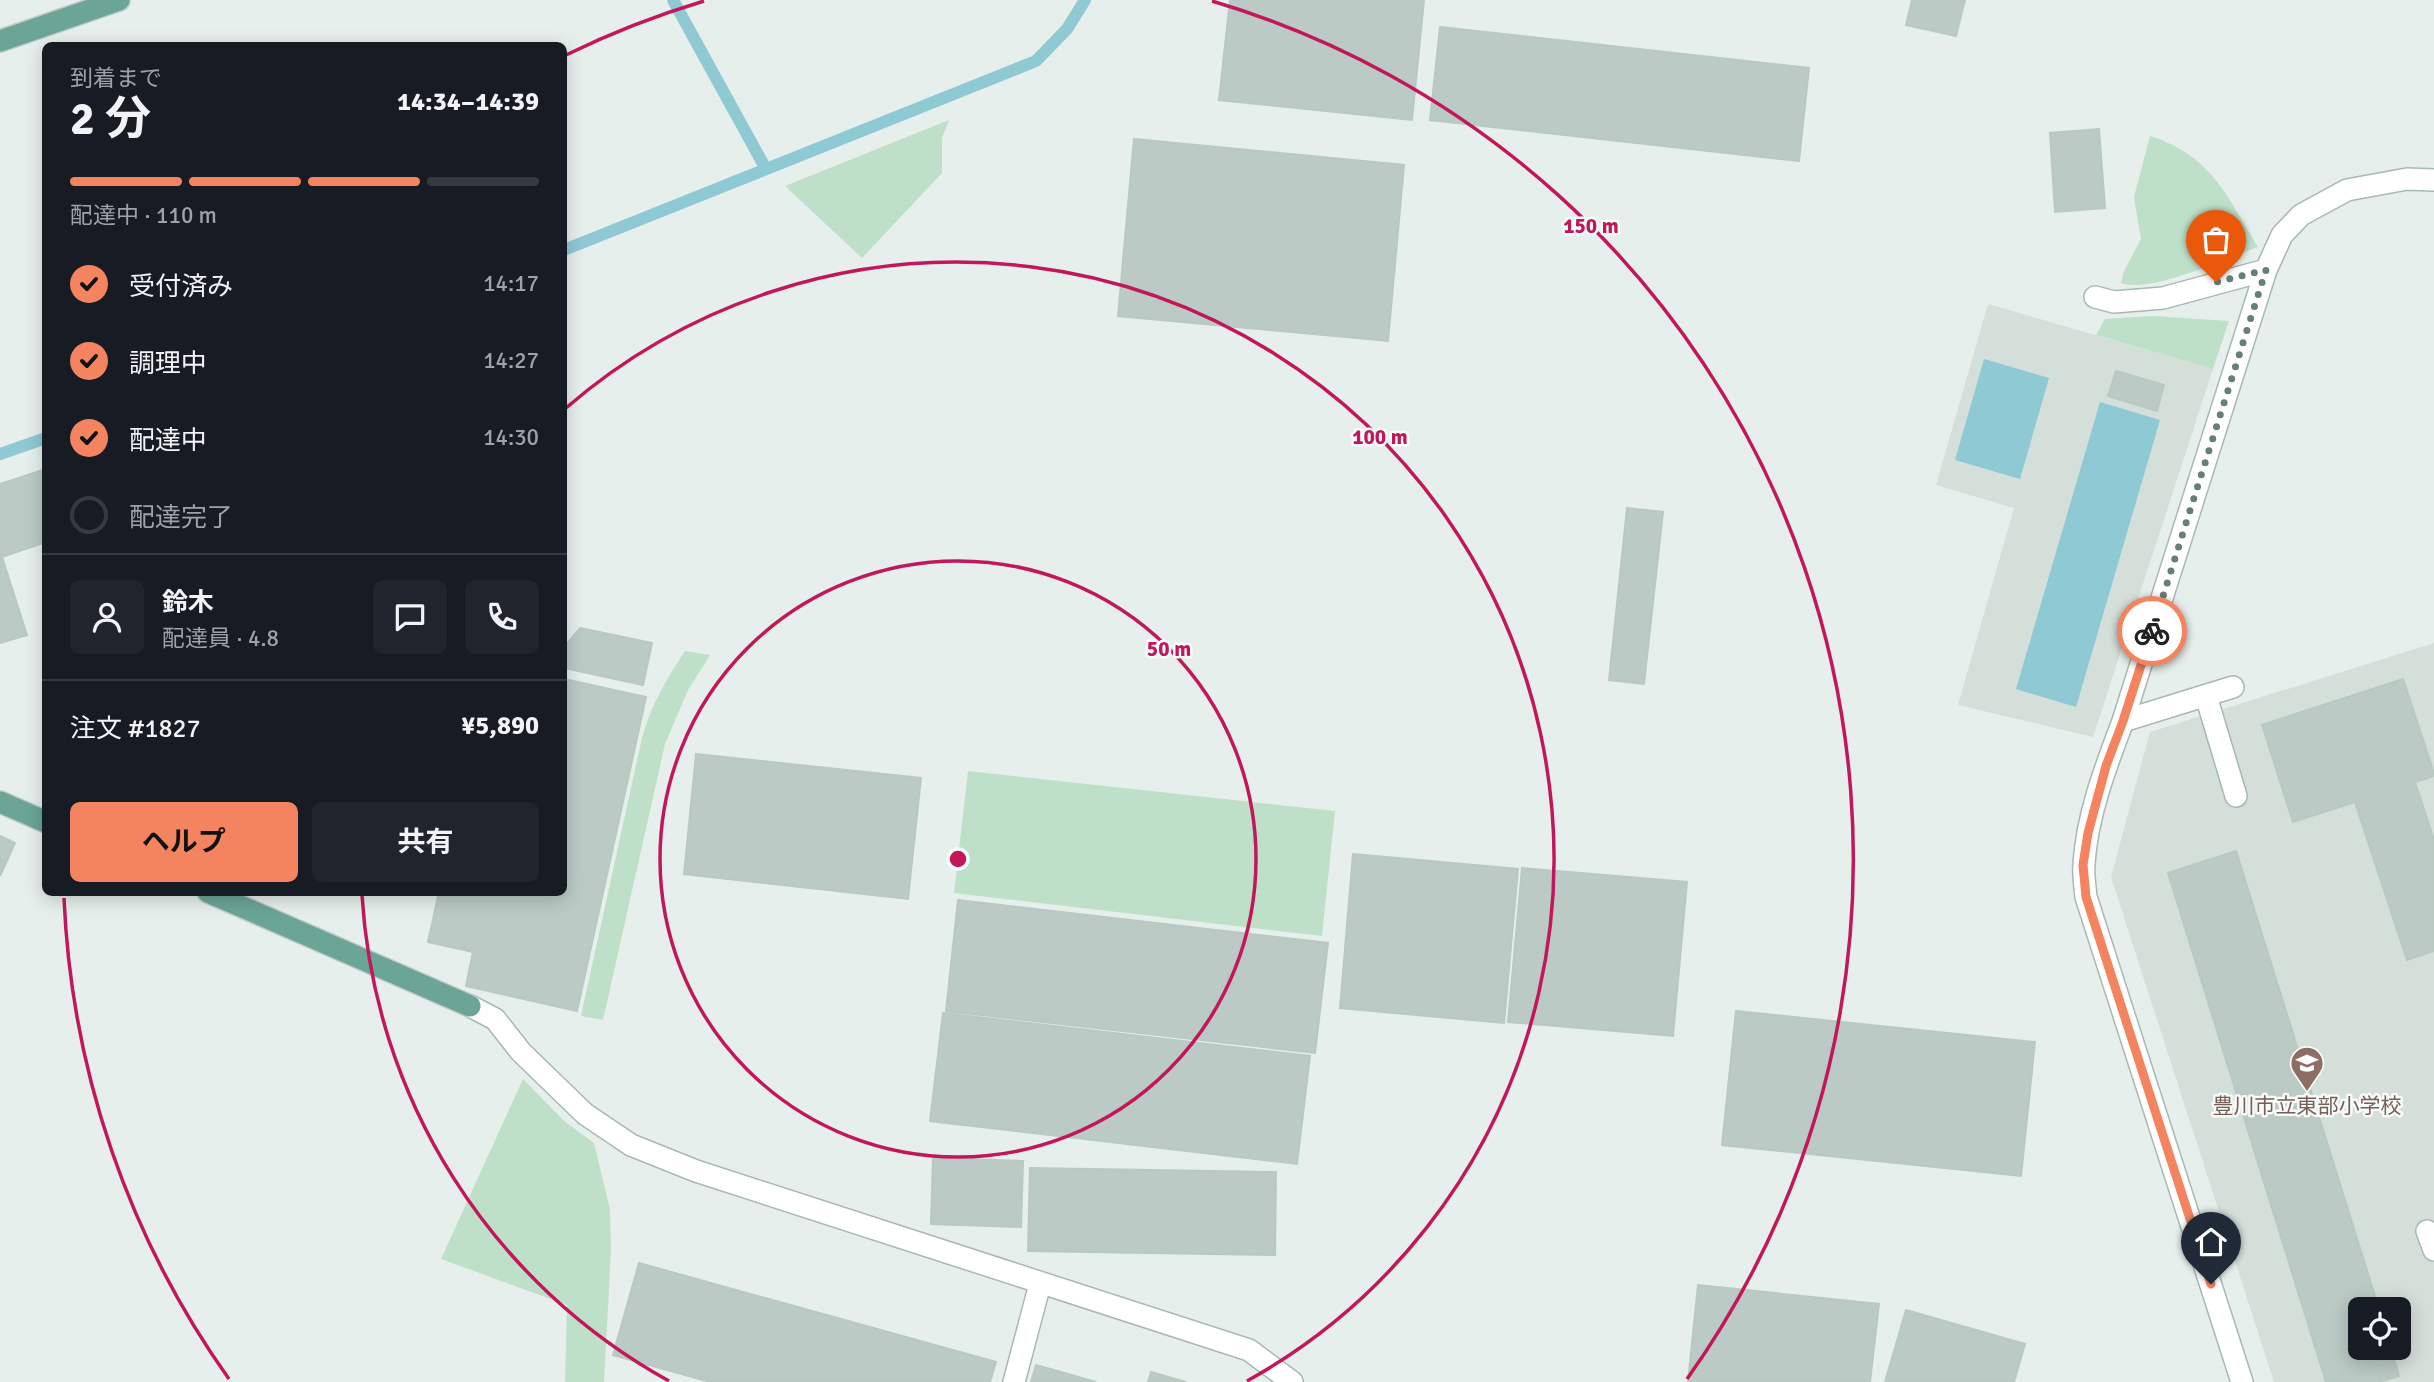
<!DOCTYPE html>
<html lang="ja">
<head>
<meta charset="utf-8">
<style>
  :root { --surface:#171b24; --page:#20242c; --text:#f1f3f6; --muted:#9ea1a6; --line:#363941; --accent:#f4845f }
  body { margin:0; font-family:Signika,"Noto Sans JP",sans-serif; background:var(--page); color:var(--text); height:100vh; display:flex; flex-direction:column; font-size:26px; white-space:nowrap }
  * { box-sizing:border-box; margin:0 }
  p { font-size:23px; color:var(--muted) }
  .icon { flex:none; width:38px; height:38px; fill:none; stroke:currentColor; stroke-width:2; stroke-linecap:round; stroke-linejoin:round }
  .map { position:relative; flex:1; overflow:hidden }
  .panel { position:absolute; left:42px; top:42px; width:525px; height:854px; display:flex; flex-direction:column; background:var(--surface); border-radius:10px; box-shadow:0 4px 18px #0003 }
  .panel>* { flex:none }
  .controls { position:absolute; left:2348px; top:1297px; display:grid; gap:14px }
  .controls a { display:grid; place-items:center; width:63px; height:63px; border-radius:10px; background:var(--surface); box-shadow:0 4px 18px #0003; font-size:35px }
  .pin { position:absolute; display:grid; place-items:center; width:60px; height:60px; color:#fff; margin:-72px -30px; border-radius:50% 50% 50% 0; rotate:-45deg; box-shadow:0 0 7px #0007 }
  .pin .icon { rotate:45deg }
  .courier { position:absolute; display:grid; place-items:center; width:70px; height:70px; margin:-35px; border:5px solid #f4845f; border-radius:50%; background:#fff; color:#222; box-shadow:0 2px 9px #0007 }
  .headline em { font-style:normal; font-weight:700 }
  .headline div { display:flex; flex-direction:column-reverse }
  .headline { display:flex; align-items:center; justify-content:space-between; height:119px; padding:0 28px }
  h1 { font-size:46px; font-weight:700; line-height:52px }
  .bar { display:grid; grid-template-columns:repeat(4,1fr); gap:10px 7px; align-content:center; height:84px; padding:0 28px }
  .bar i { height:9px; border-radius:5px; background:var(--line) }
  .bar .selected { background:var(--accent) }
  .bar p { grid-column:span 4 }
  .line { display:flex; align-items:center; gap:18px; padding:0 28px; border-top:2px solid var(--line) }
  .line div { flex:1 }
  .round { display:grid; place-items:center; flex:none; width:74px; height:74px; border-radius:10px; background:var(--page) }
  ol { padding:0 28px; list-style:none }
  li { display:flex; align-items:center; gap:21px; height:77px }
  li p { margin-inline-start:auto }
  li .icon { padding:7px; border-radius:50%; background:var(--accent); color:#111; stroke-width:4 }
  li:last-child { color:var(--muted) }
  li i { width:38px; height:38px; border:4px solid var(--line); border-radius:50% }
  .cta { display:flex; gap:14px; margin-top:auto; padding:14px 28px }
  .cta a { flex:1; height:80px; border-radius:10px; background:var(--accent); color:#111; font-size:28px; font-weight:700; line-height:80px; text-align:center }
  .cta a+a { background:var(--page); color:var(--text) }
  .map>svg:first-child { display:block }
  .built { fill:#d4dfda; fill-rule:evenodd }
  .green { fill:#bfe0c8 }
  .water { fill:#8ec9d4 }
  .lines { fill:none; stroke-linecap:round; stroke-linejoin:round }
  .stream { stroke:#8ec9d4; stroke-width:12 }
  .building { fill:#bbcac4; stroke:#b8c9c2; stroke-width:2 }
  .minor-casing { stroke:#a8b8b2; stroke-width:24 }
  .major-casing { stroke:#c2cac8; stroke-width:24 }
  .minor { stroke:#fff; stroke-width:21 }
  .major { stroke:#6aa596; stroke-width:21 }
  .done { stroke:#687f78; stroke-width:7; stroke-dasharray:0 12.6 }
  .route { stroke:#f4845f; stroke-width:9 }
  .ring { fill:none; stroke:#c2185b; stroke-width:3.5 }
  .labels { text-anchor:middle; stroke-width:5; stroke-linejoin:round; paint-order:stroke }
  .education-label { font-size:21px; fill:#785e54; stroke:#f7fbf9 }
  .centre { fill:#c2185b; stroke:#f7fbf9; stroke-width:3.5 }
  .ring-label { font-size:21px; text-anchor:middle; font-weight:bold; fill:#c2185b; stroke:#f7fbf9; stroke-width:5; stroke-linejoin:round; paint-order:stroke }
</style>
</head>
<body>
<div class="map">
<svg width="2434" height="1382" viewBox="0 0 2434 1382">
  <rect width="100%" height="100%" fill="#e6efeb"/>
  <path class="built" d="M1988 304 2213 369 2093 737 1958 705 2014 508 1936 485Z
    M2434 643V1382H2274L2111 877 2150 732ZM2361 1309H2399V1348H2361Z"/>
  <path class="green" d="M949 120 942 138V173L862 258 785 186Z
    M2150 136C2211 155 2227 196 2258 247 2227 258 2150 294 2121 283L2124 271 2141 239 2134 197Z
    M2153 316 2229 321 2213 369 2096 335 2105 319Z
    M685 651 710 655 688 690 665 744 603 1020 581 1016 642 738C651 705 666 680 685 651Z
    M968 771 1335 811 1322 936 954 893Z
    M523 1079 564 1121 594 1143 610 1209 611 1250 604 1382H565L567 1305 441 1259Z"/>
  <path class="water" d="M1984 359 2049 378 2020 479 1955 460Z
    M2100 402 2160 420 2076 707 2016 689Z"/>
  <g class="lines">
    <path class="stream" d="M673 0 766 169
      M564 250 1036 61 1067 29 1085 0
      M0 454 46 438"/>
  </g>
  <path class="building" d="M1230 0H1424L1412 120 1219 100Z
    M1912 0H1965L1956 36 1906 25Z
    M1440 27 1809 68 1799 161 1430 120Z
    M2099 129 2105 208 2055 212 2050 133Z
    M1134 139 1404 165 1388 341 1118 316Z
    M2116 371 2164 385 2157 411 2108 396Z
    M46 469V542L2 557 27 635 0 643V484Z
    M1627 508 1663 512 1644 684 1609 680Z
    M580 628 652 643 643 685 564 668V647Z
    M564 679 646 697 577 1011 466 986 473 952 428 942 439 892H564Z
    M2403 679 2434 773V776L2415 782 2434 840V951L2407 960 2355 802 2293 822 2262 725Z
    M696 754 921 778 908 899 684 874Z
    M0 836 15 843 0 876Z
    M2236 851 2379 1309H2361V1348H2391L2399 1376 2379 1382H2326L2168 873Z
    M1353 854 1518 869 1504 1023 1340 1008Z
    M1522 868 1687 882 1673 1036 1508 1022Z
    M958 900 1328 943 1315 1053 946 1011Z
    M1736 1011 2035 1042 2021 1176 1722 1145Z
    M943 1013 1310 1056 1297 1164 930 1121Z
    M933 1158 1023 1161 1021 1227 931 1224Z
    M1030 1168 1276 1172 1275 1255 1028 1251Z
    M639 1263 996 1362 990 1382H710L613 1355Z
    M1698 1285 1879 1304 1870 1382H1688Z
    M1906 1310 2025 1344 2014 1382H1885Z
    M1036 1365 1096 1382H1031Z
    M1151 1372 1186 1382H1148Z"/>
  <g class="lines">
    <defs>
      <path id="minor" d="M2095 297 2114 302 2163 298 2266 270
        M2206 696 2236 796
        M2123 721 2233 687
        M470 1006 495 1019 521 1052 585 1114 631 1145 696 1171 1249 1350 1292 1382
        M2427 1231 2434 1250
        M1014 1382 1040 1284
        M2242 1382 2086 897C2085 886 2083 875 2084 864 2087 815 2106 766 2123 721L2266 270 2282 235 2301 215 2347 190 2407 179 2434 180"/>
      <path id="major" d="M0 41 119 0
        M0 802 46 822
        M208 892 470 1006"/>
    </defs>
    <use href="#minor" class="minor-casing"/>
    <use href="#major" class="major-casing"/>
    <use href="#minor" class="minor"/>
    <use href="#major" class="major"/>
  </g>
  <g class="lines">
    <path class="done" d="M2152 631 2266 270 2216 282"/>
    <path class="route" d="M2152 631 2123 721 2106 766 2088 833 2083 865 2086 897 2211 1284"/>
  </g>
  <g class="ring">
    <circle cx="958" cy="859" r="298"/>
    <path d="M669 1381A597 597 0 0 1 362 895M566 408A597 597 0 1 1 1247 1381"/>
    <path d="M229 1379A895 895 0 0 1 64 898M566 55A895 895 0 0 1 704 1M1212 1A895 895 0 0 1 1687 1379"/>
  </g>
  <defs>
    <symbol id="school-pin" viewBox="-11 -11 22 30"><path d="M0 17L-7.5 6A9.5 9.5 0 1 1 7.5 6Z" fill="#8d6e63" stroke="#f7fbf9"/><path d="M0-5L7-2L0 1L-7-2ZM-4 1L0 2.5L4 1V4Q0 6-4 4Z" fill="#fff"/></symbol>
  </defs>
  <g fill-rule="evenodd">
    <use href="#school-pin" x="2288" y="1044" width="38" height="52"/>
  </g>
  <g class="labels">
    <g class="education-label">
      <text x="2307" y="1113">豊川市立東部小学校</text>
    </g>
  </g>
  <circle cx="958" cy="859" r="10" class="centre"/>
  <g class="ring-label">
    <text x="1591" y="233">150 m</text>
    <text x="1380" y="444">100 m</text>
    <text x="1169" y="656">50 m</text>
  </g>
</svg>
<div class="controls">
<a><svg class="icon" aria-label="locate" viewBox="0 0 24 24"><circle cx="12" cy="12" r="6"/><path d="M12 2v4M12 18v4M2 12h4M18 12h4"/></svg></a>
</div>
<div class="pin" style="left:2216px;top:282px;background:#ea580c"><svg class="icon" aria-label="bag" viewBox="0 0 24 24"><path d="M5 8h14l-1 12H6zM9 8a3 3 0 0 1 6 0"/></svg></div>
<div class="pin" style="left:2211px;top:1284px;background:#1f2937"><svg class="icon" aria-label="home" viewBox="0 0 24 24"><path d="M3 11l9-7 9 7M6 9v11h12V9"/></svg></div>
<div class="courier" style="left:2152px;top:631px"><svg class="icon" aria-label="bike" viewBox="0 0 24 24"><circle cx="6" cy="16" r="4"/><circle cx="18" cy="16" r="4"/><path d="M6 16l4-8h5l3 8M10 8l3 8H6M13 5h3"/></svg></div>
<section class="panel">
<div class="headline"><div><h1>2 分</h1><p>到着まで</p></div><em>14:34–14:39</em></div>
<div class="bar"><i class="selected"></i><i class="selected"></i><i class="selected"></i><i></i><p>配達中 · 110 m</p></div>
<ol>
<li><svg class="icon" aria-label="check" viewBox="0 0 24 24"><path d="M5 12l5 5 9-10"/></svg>受付済み<p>14:17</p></li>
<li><svg class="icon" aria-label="check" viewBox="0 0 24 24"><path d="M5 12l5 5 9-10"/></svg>調理中<p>14:27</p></li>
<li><svg class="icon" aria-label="check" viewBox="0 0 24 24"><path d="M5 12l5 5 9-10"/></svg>配達中<p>14:30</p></li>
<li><i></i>配達完了</li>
</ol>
<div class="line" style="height:126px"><a class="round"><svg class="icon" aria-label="person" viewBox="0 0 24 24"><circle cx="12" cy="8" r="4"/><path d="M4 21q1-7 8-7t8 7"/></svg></a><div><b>鈴木</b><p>配達員 · 4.8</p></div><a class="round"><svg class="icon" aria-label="chat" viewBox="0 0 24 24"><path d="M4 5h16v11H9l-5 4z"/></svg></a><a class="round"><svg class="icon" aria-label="phone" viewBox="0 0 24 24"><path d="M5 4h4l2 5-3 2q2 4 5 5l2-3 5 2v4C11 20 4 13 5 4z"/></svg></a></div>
<div class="line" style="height:91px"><div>注文 #1827</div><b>¥5,890</b></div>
<div class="cta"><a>ヘルプ</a><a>共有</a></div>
</section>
</div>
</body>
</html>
